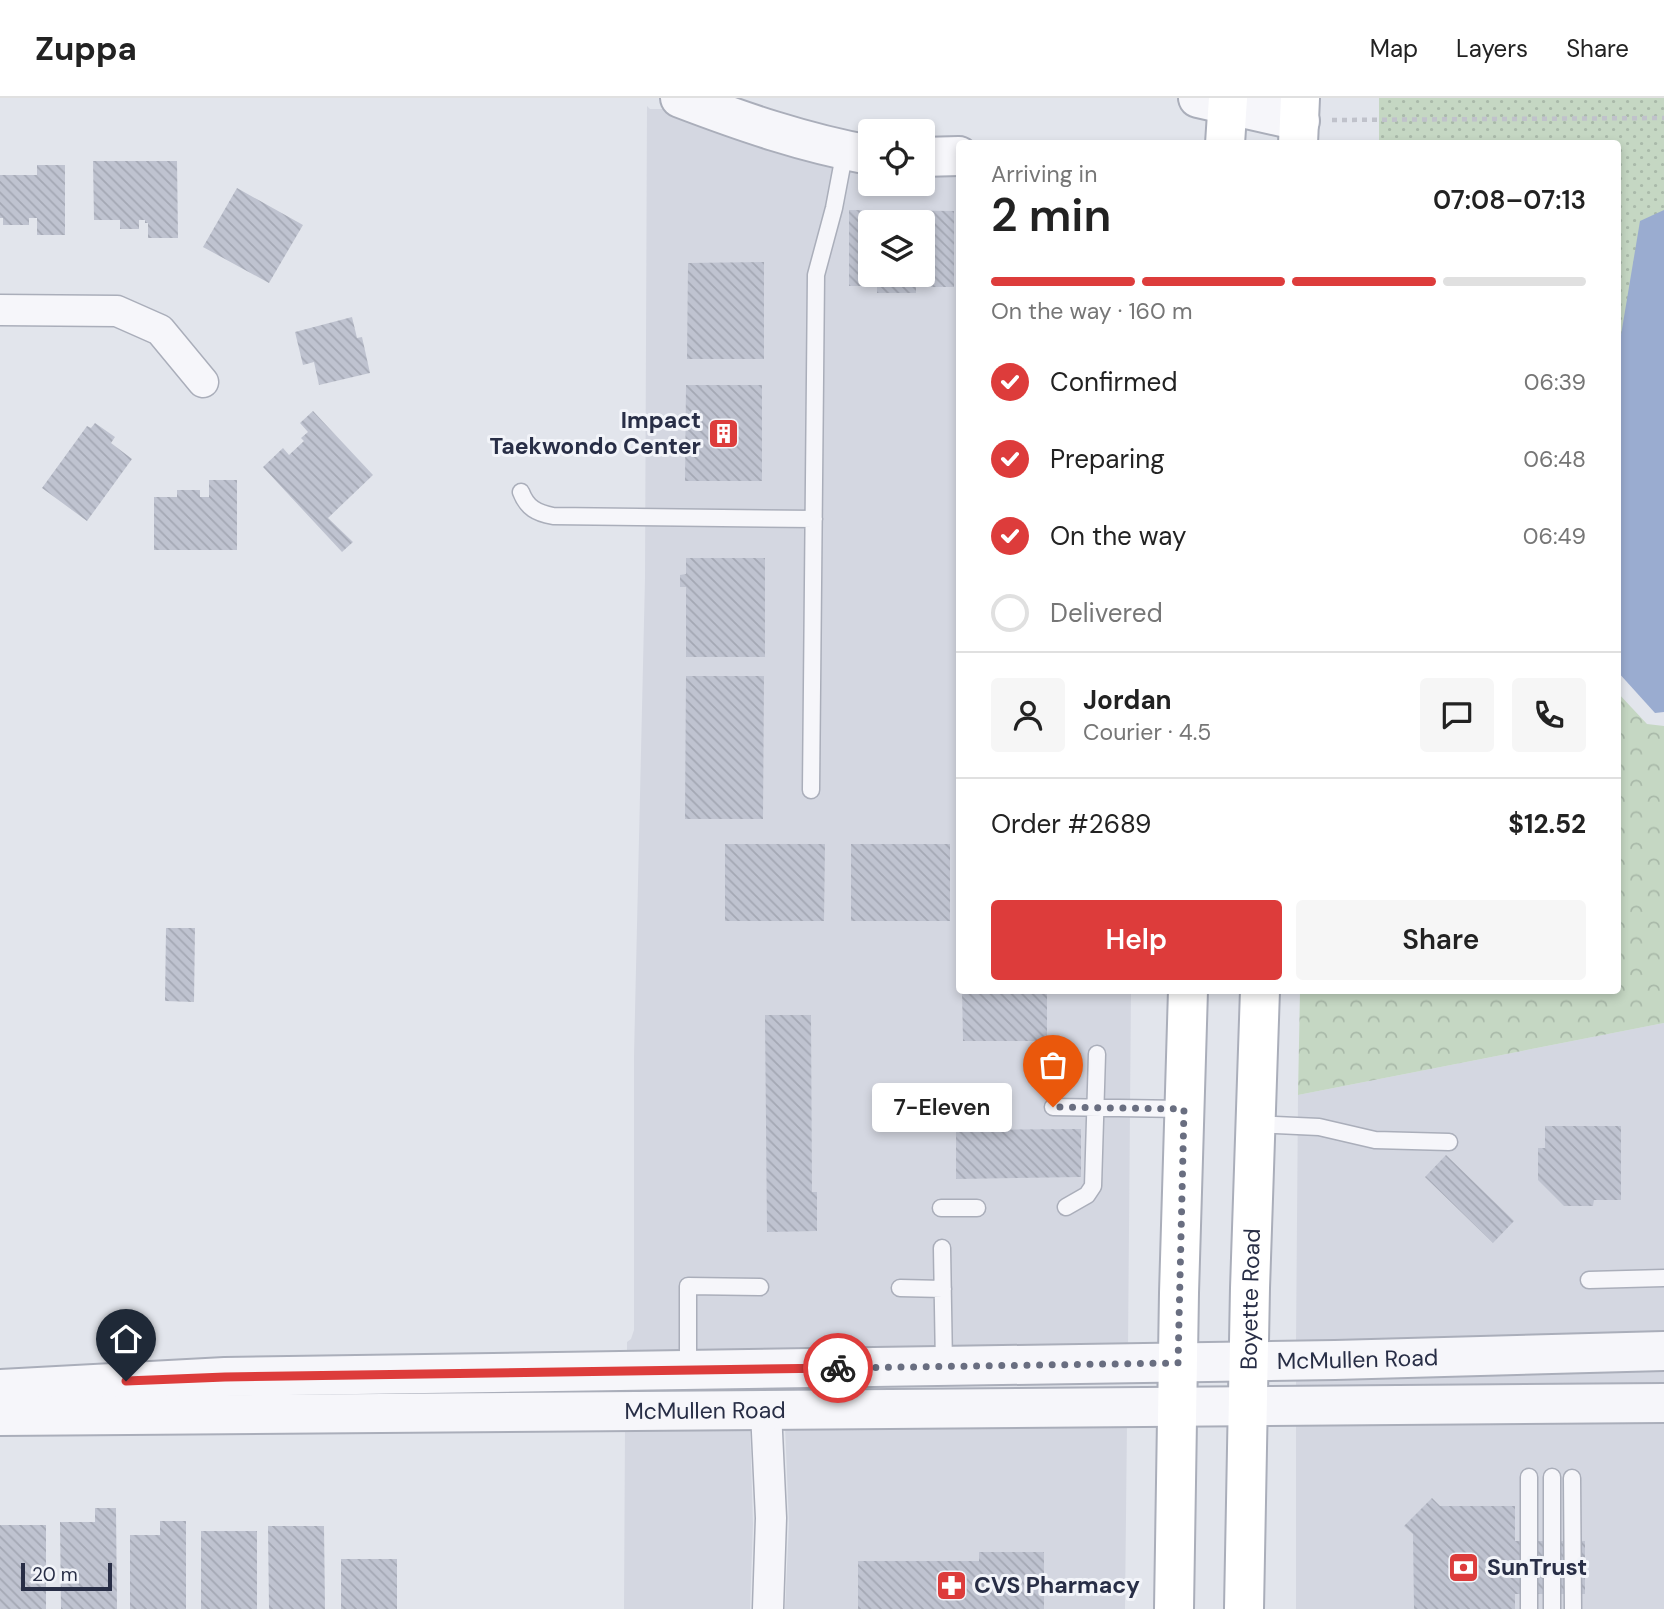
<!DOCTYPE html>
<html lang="en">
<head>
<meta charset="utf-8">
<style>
  :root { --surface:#fff; --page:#f6f6f6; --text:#222; --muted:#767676; --line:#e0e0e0; --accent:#dd3c3b }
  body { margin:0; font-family:"DM Sans",sans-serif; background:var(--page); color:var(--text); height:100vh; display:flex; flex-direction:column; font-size:26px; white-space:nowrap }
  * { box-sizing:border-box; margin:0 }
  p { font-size:23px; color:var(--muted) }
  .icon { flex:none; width:38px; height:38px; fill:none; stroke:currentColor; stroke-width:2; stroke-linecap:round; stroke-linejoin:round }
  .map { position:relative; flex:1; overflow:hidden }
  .panel { position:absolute; left:956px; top:42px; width:665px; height:854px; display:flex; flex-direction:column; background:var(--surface); border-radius:7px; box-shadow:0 4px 10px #0003 }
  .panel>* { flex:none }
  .controls { position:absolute; left:858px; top:21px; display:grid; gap:14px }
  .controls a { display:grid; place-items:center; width:77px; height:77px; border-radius:7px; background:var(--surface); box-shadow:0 4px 10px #0003; font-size:35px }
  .scale { position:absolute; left:21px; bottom:18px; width:91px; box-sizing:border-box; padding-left:7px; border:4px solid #282e46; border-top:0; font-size:19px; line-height:24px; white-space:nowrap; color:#282e46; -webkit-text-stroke:5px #f2f4f9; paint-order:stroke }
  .pin { position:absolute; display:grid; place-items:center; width:60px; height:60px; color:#fff; margin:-72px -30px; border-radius:50% 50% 50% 0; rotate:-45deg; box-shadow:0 0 7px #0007 }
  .pin .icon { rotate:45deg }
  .courier { position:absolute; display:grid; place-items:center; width:70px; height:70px; margin:-35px; border:5px solid #dd3c3b; border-radius:50%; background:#fff; color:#222; box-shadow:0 2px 9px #0007 }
  .bubble { position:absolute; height:49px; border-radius:7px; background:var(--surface); box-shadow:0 4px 10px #0003; font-size:23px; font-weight:600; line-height:49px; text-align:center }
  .head em { font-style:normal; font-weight:600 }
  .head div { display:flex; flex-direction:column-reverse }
  .head { display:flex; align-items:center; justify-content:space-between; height:119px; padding:0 35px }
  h1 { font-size:46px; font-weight:600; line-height:52px }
  .bar { display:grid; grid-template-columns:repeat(4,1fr); gap:10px 7px; align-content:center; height:84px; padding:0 35px }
  .bar i { height:9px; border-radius:5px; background:var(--line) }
  .bar .selected { background:var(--accent) }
  .bar p { grid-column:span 4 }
  .line { display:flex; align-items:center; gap:18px; padding:0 35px; border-top:2px solid var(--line) }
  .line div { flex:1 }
  .round { display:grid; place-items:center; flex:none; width:74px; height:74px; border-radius:7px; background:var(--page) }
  ol { padding:0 35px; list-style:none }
  li { display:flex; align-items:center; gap:21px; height:77px }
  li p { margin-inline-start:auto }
  li .icon { padding:7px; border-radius:50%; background:var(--accent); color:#fff; stroke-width:4 }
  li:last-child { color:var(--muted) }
  li i { width:38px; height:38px; border:4px solid var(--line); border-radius:50% }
  .cta { display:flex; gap:14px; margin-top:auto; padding:14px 35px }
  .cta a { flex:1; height:80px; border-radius:7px; background:var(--accent); color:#fff; font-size:28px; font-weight:600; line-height:80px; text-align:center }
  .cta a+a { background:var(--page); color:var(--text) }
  header { display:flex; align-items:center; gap:42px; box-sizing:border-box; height:98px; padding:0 35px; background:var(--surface); border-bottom:2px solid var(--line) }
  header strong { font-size:33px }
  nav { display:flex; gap:38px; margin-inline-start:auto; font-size:24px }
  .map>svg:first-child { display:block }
  .built { fill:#d4d7e1; fill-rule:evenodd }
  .forest { fill:url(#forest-crowns) }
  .park { fill:url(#park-dots) }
  .water { fill:#9aacd0 }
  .building { fill:url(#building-back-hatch); fill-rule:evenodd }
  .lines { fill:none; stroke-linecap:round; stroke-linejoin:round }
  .service-casing { stroke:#aaaeba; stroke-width:19 }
  .minor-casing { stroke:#aaaeba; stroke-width:33 }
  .tertiary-casing { stroke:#aaaeba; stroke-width:42 }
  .secondary-casing { stroke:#aaaeba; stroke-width:42 }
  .path { stroke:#c0c2cb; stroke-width:4.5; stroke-dasharray:5 5; stroke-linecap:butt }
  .service { stroke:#f6f6fa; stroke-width:16 }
  .minor { stroke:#f6f6fa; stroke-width:30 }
  .tertiary { stroke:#f6f6fa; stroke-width:38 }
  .secondary { stroke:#fff; stroke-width:38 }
  .done { stroke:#696e80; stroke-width:7; stroke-dasharray:0 12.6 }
  .route { stroke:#dd3c3b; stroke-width:9 }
  .labels { text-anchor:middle; stroke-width:6; stroke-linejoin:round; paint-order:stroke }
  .poi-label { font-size:23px; font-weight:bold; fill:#282e46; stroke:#f2f4f9; text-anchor:start }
  .street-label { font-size:23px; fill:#282e46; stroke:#f2f4f9 }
</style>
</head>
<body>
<header>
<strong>Zuppa</strong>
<nav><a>Map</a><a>Layers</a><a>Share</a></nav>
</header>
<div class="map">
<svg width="1664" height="1511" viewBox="0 0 1664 1511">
  <defs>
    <pattern id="forest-crowns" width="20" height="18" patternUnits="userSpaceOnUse" patternTransform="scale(1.75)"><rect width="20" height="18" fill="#c5d7c3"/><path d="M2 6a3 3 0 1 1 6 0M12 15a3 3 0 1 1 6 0" fill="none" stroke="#a9b9a9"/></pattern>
    <pattern id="park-dots" width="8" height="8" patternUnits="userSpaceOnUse" patternTransform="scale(1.75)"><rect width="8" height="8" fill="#c5d7c3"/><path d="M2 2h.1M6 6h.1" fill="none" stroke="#a9b9a9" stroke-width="1.8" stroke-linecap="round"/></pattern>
    <pattern id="building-back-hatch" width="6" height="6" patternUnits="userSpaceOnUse" patternTransform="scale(1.75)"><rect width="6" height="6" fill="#bfc3d0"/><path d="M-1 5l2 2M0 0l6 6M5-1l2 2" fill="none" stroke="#a4a8b4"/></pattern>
  </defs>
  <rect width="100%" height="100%" fill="#e2e5ec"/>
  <path class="built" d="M647 8 650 11H664L739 40 870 72V86H922V75L959 74V892L1131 893 1128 1250 627 1257V1244L631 1241 634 1232V958L645 480ZM870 124H922V177H870Z
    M1664 925V1237L1296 1247 1298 997Z
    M1664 1269V1289L1296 1294V1279Z
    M1664 1321V1511H1296V1325Z
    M1127 1325 1125 1511H785L789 1425 785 1328Z
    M750 1328 753 1426 750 1511H624L625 1330Z"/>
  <path class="forest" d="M1617 594 1647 626 1664 628V925L1298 997 1300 893 1617 892Z"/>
  <path class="park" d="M1379 0H1664V337L1617 338V46L1379 45Z"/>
  <path class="water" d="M1664 112V614L1655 615 1617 573V261L1640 123Z"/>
  <path class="building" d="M93 63H177L178 140H148V125H145V122H139V131H120V122H94Z
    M37 67H65V137H37V120H29V127H3V120H0V77H37Z
    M237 90 303 127 269 185 203 149Z
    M849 112 954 113V189H916V195H877V188H849ZM870 124H922V177H870Z
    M764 164V261H687L688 165Z
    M352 219 357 240 362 239 370 275 319 287 314 264 303 267 295 234Z
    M686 287H762V383H685Z
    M313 313 373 377 328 420 353 444 342 454 263 369 283 350 289 357 304 343 301 340 308 334 300 325Z
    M95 325 115 339 111 345 132 361 87 423 42 390 87 328 91 330Z
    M209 382H237V452H154V399H177V392H200V399H209Z
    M686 460H765V559H686V489H680V477L686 476Z
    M686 578H764L763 721H685Z
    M725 746H825L824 823H725Z
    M851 746H950V823H851Z
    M166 830H195L194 904 165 903Z
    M962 892H1047V943H963Z
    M765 917H811L812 1094H817V1133L767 1134Z
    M1545 1028H1621V1102H1594L1593 1108H1564L1538 1082V1050H1545Z
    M1081 1031V1079L956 1081V1032Z
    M1446 1057 1514 1123 1493 1145 1425 1079Z
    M1432 1400 1440 1408H1515V1443H1585V1496H1515V1511H1414L1413 1436 1404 1428Z
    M95 1410H116L117 1511H61L60 1424H95Z
    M160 1423H186V1511H130V1437H160Z
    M0 1427H46V1511H0Z
    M268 1428H324L325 1511H269Z
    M201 1433H257V1511H201Z
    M979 1454H1044V1511H858V1463H979Z
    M341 1461H397V1511H341Z"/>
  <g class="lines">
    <defs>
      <path id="service" d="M521 394C527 410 537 415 553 418L814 421
        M811 692 816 177 834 110 845 52
        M1053 1009 1184 1011
        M1255 1026 1319 1029 1375 1042 1449 1044
        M1066 1109 1087 1097 1093 1088 1097 956
        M941 1110H977
        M942 1150 944 1268
        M1589 1182 1664 1180
        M900 1190 943 1191
        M688 1272V1188L760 1189
        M1529 1379V1511
        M1572 1380 1573 1511
        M1552 1511V1379"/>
      <path id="minor" d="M0 212 117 213 160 232 203 284
        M766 1313 771 1420 768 1511"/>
      <g id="tertiary">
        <path d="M680 0C743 24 804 45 870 57"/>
        <path d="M1198 0 1300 23"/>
        <path d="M922 59 959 58"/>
        <path id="s1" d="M0 1291 225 1279 1335 1262 1664 1253"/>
        <path id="s2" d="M0 1318 1664 1305"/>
      </g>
      <g id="secondary">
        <path d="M1225 46 1228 0"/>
        <path d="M1298 46 1300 0"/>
        <path d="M1174 1511 1179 1195 1188 892"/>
        <path id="s3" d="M1244 1511 1250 1190 1260 892"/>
      </g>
    </defs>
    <use href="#service" class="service-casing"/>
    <use href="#minor" class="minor-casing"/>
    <use href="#tertiary" class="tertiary-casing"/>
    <use href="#secondary" class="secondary-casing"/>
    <path class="path" d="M1332 22 1664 20"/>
    <use href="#service" class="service"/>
    <use href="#minor" class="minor"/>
    <use href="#tertiary" class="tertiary"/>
    <use href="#secondary" class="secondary"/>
  </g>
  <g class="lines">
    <path class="done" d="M838 1270 1178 1265 1184 1011 1053 1009"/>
    <path class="route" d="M126 1283 225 1279 838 1270"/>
  </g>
  <defs>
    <symbol id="building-square" viewBox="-11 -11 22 22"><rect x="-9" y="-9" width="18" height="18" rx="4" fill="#dd3c3b" stroke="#f2f4f9"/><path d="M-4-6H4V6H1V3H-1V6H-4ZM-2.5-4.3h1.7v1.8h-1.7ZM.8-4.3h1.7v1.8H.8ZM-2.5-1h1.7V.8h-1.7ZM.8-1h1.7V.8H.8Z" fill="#fff"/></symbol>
    <symbol id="bank-square" viewBox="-11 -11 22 22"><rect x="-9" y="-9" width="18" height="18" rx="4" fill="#dd3c3b" stroke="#f2f4f9"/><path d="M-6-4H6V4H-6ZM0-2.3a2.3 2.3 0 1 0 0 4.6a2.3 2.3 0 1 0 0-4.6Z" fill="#fff"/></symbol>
    <symbol id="pharmacy-square" viewBox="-11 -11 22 22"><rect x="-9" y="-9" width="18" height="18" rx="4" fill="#dd3c3b" stroke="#f2f4f9"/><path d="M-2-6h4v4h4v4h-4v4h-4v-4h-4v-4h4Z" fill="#fff"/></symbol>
  </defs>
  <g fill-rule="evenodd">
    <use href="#building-square" x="706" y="318" width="35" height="35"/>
    <use href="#bank-square" x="1446" y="1452" width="35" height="35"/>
    <use href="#pharmacy-square" x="934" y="1470" width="35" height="35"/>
  </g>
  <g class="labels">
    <g class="poi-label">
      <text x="701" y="330" text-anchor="end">Impact<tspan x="701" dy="26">Taekwondo Center</tspan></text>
      <text x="1487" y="1477">SunTrust</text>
      <text x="974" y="1495">CVS Pharmacy</text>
    </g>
    <g class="street-label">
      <text dy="8" stroke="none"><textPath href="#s3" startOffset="310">Boyette Road</textPath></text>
      <text dy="8" stroke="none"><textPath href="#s1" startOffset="1358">McMullen Road</textPath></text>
      <text dy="8" stroke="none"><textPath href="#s2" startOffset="705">McMullen Road</textPath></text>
    </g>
  </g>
</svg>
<div class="controls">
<a><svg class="icon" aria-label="locate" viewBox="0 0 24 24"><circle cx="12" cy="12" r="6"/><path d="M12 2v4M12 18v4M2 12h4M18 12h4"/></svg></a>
<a><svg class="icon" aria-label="layers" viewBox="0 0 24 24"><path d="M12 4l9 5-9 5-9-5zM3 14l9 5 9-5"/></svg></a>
</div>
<div class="scale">20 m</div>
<div class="pin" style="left:1053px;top:1009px;background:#ea580c"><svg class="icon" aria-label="bag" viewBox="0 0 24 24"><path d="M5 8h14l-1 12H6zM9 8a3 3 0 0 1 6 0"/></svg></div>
<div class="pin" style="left:126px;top:1283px;background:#1f2937"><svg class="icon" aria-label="home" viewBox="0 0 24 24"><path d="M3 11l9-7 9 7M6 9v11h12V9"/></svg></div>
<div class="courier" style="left:838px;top:1270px"><svg class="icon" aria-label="bike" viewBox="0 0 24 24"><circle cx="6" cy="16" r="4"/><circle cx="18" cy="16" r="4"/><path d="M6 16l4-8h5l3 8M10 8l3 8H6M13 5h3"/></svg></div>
<div class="bubble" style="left:872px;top:985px;width:140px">7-Eleven</div>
<section class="panel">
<div class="head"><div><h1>2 min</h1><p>Arriving in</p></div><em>07:08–07:13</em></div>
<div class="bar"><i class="selected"></i><i class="selected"></i><i class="selected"></i><i></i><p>On the way · 160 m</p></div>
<ol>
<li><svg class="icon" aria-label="check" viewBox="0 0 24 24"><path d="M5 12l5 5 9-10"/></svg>Confirmed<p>06:39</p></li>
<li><svg class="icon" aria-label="check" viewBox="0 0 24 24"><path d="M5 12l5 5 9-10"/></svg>Preparing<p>06:48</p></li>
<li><svg class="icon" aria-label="check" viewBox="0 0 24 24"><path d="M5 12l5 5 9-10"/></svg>On the way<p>06:49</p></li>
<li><i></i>Delivered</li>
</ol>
<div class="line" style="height:126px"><a class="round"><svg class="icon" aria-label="person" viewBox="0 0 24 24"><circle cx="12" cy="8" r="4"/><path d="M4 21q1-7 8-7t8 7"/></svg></a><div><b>Jordan</b><p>Courier · 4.5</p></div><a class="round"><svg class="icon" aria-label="chat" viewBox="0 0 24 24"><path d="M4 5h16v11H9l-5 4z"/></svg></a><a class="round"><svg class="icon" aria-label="phone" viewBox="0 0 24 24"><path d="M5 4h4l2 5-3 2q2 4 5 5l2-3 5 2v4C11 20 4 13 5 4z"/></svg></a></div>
<div class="line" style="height:91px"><div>Order #2689</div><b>$12.52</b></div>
<div class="cta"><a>Help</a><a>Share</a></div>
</section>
</div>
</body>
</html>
